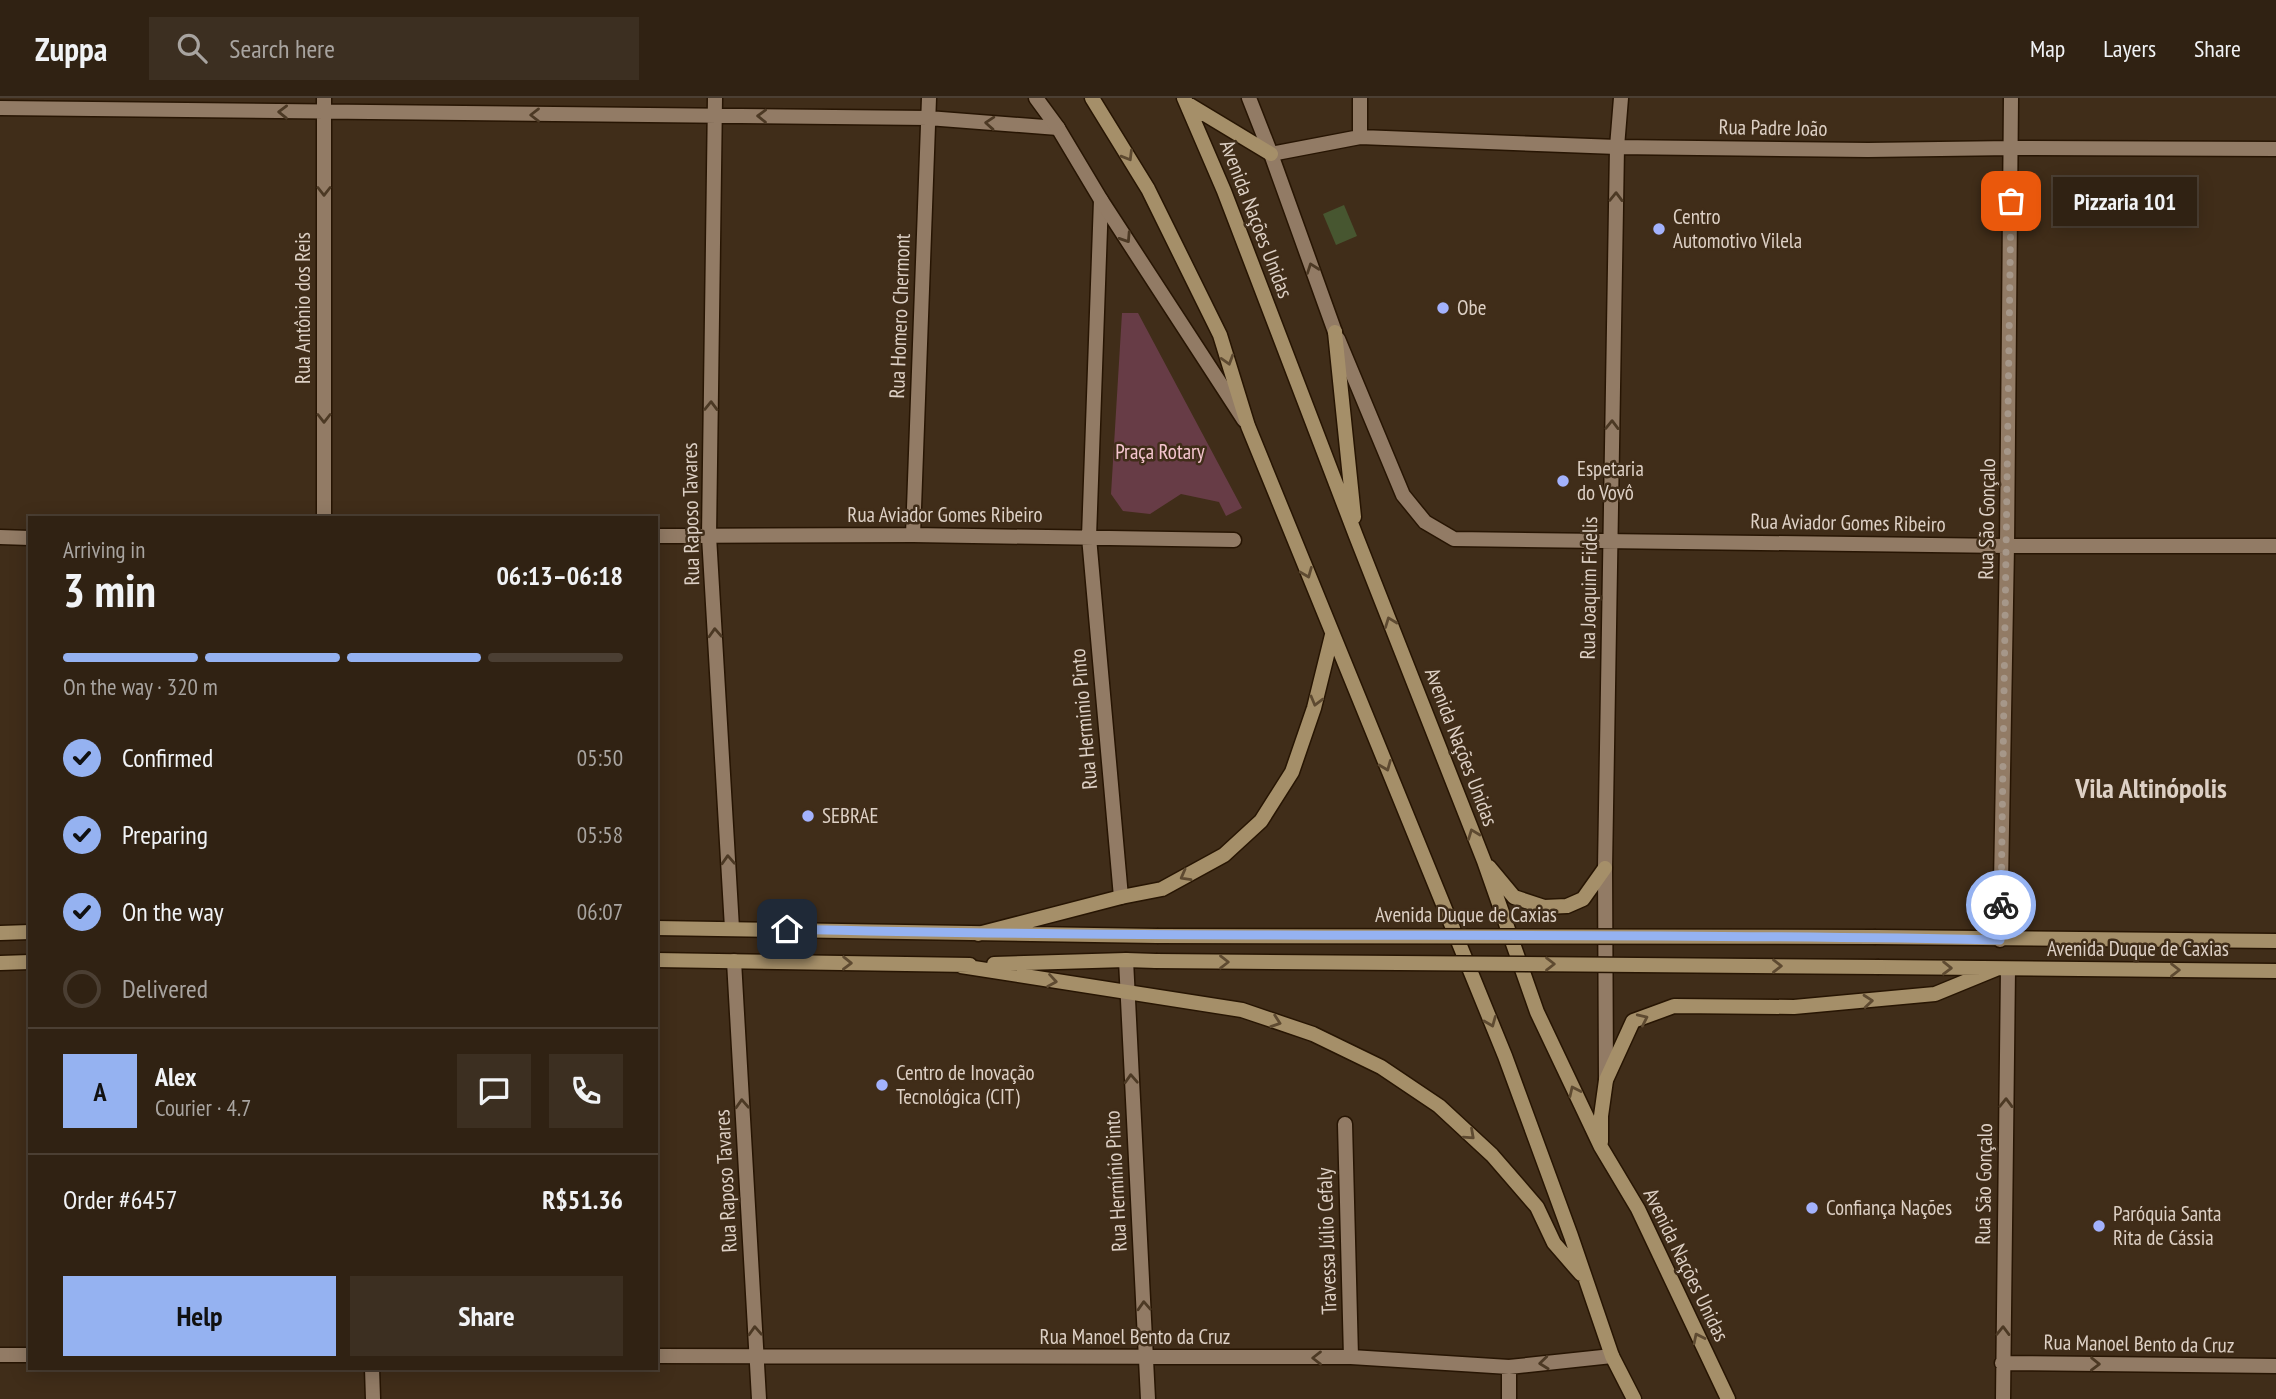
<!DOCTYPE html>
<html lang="en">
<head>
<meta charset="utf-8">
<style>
  :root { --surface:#302213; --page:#3c2f21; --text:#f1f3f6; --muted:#a8a4a0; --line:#4b3f33; --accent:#95b2f1 }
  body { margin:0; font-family:"PT Sans Narrow",sans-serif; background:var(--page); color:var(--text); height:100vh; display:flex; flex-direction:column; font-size:26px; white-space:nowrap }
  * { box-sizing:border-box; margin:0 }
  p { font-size:23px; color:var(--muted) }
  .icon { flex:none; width:38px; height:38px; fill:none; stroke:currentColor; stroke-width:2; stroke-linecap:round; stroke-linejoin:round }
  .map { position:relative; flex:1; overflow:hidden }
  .details { position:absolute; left:28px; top:418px; width:630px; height:854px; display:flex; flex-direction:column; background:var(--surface); border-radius:0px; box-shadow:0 4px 18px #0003,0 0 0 2px var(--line) }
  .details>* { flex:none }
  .pin { position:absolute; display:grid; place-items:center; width:60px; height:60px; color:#fff; margin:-30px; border-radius:14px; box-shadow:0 4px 10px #0006 }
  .courier { position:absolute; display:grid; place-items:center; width:70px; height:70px; margin:-35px; border:5px solid #95b2f1; border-radius:50%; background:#fff; color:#222; box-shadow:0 2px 9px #0007 }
  .bubble { position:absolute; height:49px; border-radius:0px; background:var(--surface); box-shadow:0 4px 18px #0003,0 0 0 2px var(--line); font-size:23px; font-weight:700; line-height:49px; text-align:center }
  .summary em { font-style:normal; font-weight:700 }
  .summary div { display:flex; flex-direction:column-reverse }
  .summary { display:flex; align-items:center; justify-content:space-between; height:119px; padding:0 35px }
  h1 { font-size:46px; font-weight:700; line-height:52px }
  .bar { display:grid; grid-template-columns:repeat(4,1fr); gap:10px 7px; align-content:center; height:84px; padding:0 35px }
  .bar i { height:9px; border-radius:5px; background:var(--line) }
  .bar .active { background:var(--accent) }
  .bar p { grid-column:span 4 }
  .line { display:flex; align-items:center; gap:18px; padding:0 35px; border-top:2px solid var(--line) }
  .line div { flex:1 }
  .round { display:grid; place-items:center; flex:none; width:74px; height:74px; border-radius:0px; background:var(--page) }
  ol { padding:0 35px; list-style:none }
  li { display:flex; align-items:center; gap:21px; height:77px }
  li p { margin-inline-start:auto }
  li .icon { padding:7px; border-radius:50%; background:var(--accent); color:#111; stroke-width:4 }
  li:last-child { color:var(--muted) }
  li i { width:38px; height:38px; border:4px solid var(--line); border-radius:50% }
  .action { display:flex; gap:14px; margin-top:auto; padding:14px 35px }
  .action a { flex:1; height:80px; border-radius:0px; background:var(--accent); color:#111; font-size:28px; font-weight:700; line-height:80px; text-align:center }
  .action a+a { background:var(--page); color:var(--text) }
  header { display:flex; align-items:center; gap:42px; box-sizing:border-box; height:98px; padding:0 35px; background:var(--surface); border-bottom:2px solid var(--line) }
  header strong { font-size:33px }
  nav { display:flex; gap:38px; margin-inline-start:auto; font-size:24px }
  .search { width:490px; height:63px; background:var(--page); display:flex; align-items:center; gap:18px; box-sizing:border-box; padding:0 24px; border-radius:0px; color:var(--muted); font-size:26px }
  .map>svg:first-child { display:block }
  .green { fill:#673c46 }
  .water { fill:#475630 }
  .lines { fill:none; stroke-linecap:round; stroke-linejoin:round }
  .minor-casing { stroke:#271503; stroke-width:17 }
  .tertiary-casing { stroke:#271503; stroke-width:17 }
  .secondary-casing { stroke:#271503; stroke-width:17 }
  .minor { stroke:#927b65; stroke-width:14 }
  .tertiary { stroke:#927b65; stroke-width:14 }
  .secondary { stroke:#a58f69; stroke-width:14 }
  .secondary-bridge-casing { stroke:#271503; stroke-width:17; stroke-linecap:butt }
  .secondary-bridge { stroke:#a58f69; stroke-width:14 }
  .oneway { stroke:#4c3924 }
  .oneway2 { stroke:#5e4a31 }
  .done { stroke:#a69789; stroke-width:7; stroke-dasharray:0 12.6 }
  .route { stroke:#95b2f1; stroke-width:9 }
  .poi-dot { fill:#a3b2fd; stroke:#402d19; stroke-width:2.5 }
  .labels { text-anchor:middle; stroke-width:5; stroke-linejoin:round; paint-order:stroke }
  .street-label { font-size:21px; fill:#ddd0c5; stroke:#402d19 }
  .poi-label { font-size:21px; fill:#ddd0c5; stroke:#402d19; text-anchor:start }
  .park-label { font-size:21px; fill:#f5c5cf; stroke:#402d19 }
  .district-label { font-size:28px; font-weight:bold; fill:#ddd0c5; stroke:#402d19 }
</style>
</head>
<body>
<header>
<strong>Zuppa</strong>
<div class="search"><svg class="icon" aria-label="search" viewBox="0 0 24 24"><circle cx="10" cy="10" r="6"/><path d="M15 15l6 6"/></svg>Search here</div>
<nav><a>Map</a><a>Layers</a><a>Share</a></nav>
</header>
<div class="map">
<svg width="2276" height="1301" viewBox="0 0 2276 1301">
  <rect width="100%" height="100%" fill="#402d19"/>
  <path class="green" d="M1122 215H1138L1242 410 1226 418 1219 404 1181 396 1150 416 1123 413 1111 396Z"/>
  <path class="water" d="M1344 107 1357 138 1336 147 1323 116Z"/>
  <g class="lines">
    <defs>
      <path id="minor" d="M324 0V420
        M715 0 709 438 732 830
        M1360 0V39
        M0 10 928 20 1058 30
        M1271 56 1360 39 1617 49 1868 52 2012 50 2276 51
        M1101 102 1089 439 1121 799
        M1338 241 1403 397 1425 424 1454 441 2007 448H2276
        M913 437 929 0
        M656 438 913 437 1234 442
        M0 439 30 440
        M2000 842 2007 448 2011 0
        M1126 862 1148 1301
        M734 863 759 1301
        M1606 982 1605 770 1617 49 1621 0
        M1345 1026 1351 1259
        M0 1257H30
        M656 1258 1351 1259 1509 1269 1612 1258
        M2002 1265 2276 1268
        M1509 1269V1301
        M372 1270 373 1301
        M2003 1301 2008 871"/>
      <path id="tertiary" d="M1036 0 1058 30 1101 102 1244 322
        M1249 0 1271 56 1335 234"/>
      <path id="secondary" d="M1092 0 1148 91 1220 237 1248 328 1505 958 1571 1138 1612 1258 1634 1301
        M1184 0 1224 93 1356 438 1484 763 1537 914 1601 1049 1638 1111 1728 1301
        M1188 6 1271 56
        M1335 234 1354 419
        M1489 769 1514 799 1544 809 1567 808 1583 801 1605 770
        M656 830 1157 838
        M0 835 30 834
        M978 836 1121 799 1162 791 1224 757 1261 723 1292 674 1314 610 1332 537
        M1876 839 2276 843
        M656 862 970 867
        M0 865 30 864
        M994 866 1126 862 1156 863
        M961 868 1242 912 1313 936 1381 969 1439 1008 1492 1057 1537 1109 1554 1145 1581 1176
        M1879 869 2276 873
        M1601 1044V1018L1606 982 1633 923 1674 908 1794 909 1935 896 1996 871"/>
    </defs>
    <use href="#minor" class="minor-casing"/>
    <use href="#tertiary" class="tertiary-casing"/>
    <use href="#secondary" class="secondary-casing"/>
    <use href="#minor" class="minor"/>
    <use href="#tertiary" class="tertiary"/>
    <use href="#secondary" class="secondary"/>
    <defs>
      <path id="secondary-bridge" d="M1157 838 1876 839
        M1156 863 1879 869"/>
    </defs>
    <use href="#secondary-bridge" class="secondary-bridge-casing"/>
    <use href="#secondary-bridge" class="secondary-bridge"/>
  </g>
  <defs><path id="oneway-chevron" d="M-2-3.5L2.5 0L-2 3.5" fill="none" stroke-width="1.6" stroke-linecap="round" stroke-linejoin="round" transform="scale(1.75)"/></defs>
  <g class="oneway">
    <use href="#oneway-chevron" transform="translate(283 14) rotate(-179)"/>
    <use href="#oneway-chevron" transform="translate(535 17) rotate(-180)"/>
    <use href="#oneway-chevron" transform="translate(762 18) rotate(-179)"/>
    <use href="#oneway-chevron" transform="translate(990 25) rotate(-176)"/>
    <use href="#oneway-chevron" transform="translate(324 93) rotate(90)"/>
    <use href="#oneway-chevron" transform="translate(1616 99) rotate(-89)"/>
    <use href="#oneway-chevron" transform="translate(1126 140) rotate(57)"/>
    <use href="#oneway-chevron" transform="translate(1312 170) rotate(-110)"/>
    <use href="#oneway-chevron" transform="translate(711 308) rotate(-89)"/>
    <use href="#oneway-chevron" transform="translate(324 320) rotate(90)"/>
    <use href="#oneway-chevron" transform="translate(1612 327) rotate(-89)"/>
    <use href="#oneway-chevron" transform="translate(715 535) rotate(-93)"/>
    <use href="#oneway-chevron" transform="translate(728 762) rotate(-93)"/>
    <use href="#oneway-chevron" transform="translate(1131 981) rotate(-93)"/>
    <use href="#oneway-chevron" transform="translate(2006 1005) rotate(-89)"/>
    <use href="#oneway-chevron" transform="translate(742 1006) rotate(-93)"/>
    <use href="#oneway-chevron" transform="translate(1144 1208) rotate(-93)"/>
    <use href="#oneway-chevron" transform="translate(755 1233) rotate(-93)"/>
    <use href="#oneway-chevron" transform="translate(2003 1233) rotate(-89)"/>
    <use href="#oneway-chevron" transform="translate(1317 1260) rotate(180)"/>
    <use href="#oneway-chevron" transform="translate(1544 1265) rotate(174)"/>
    <use href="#oneway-chevron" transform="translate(2095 1266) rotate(1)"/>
  </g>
  <g class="oneway2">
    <use href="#oneway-chevron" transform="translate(1128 58) rotate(59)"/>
    <use href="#oneway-chevron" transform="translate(1228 262) rotate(73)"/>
    <use href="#oneway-chevron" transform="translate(1307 475) rotate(68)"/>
    <use href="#oneway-chevron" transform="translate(1390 524) rotate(-111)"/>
    <use href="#oneway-chevron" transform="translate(1316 603) rotate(105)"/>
    <use href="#oneway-chevron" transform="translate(1386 668) rotate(68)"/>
    <use href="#oneway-chevron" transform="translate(1473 736) rotate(-111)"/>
    <use href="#oneway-chevron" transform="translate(1185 778) rotate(151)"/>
    <use href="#oneway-chevron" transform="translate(1224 864)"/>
    <use href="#oneway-chevron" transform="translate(847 865) rotate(1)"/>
    <use href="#oneway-chevron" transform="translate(1550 866)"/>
    <use href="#oneway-chevron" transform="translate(1777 868)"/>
    <use href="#oneway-chevron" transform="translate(1947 870) rotate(1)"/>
    <use href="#oneway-chevron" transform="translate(2175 872)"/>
    <use href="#oneway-chevron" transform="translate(1052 883) rotate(9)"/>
    <use href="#oneway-chevron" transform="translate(1868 903) rotate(-5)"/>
    <use href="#oneway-chevron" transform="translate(1643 921) rotate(-25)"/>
    <use href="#oneway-chevron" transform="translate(1276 924) rotate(19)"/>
    <use href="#oneway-chevron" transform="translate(1491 924) rotate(68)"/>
    <use href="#oneway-chevron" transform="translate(1574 993) rotate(-115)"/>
    <use href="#oneway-chevron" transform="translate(1470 1037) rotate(42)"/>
    <use href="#oneway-chevron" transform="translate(1698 1240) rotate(-116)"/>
  </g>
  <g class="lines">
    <path class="done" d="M2001 807 2011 103"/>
    <path class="route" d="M787 831C1191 842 1596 833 2000 842L2001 807"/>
  </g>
  <g class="poi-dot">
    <circle cx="1659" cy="131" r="7"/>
    <circle cx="1443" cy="210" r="7"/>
    <circle cx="1563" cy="383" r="7"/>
    <circle cx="808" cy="718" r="7"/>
    <circle cx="882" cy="987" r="7"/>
    <circle cx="1812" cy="1110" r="7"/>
    <circle cx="2099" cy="1128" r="7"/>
  </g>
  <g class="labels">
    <g class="street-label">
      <text transform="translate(1773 30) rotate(1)" y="7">Rua Padre João</text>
      <text transform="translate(1256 121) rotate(69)" y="7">Avenida Nações Unidas</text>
      <text transform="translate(303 210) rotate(-90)" y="7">Rua Antônio dos Reis</text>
      <text transform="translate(900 218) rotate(-88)" y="7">Rua Homero Chermont</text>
      <text transform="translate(691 416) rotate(-91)" y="7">Rua Raposo Tavares</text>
      <text x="945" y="424">Rua Aviador Gomes Ribeiro</text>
      <text transform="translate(1987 421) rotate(-89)" y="7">Rua São Gonçalo</text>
      <text transform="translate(1848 425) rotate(1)" y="7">Rua Aviador Gomes Ribeiro</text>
      <text transform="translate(1589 490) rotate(-89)" y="7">Rua Joaquim Fidelis</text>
      <text transform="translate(1084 621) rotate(-95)" y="7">Rua Herminio Pinto</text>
      <text transform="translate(1461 649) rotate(69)" y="7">Avenida Nações Unidas</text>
      <text x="1466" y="824">Avenida Duque de Caxias</text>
      <text x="2138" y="858">Avenida Duque de Caxias</text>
      <text transform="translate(726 1083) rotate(-93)" y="7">Rua Raposo Tavares</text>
      <text transform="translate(1116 1083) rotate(-93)" y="7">Rua Hermínio Pinto</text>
      <text transform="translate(1984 1086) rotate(-89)" y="7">Rua São Gonçalo</text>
      <text transform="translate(1327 1143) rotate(-92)" y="7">Travessa Júlio Cefaly</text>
      <text transform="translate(1686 1167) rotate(64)" y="7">Avenida Nações Unidas</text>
      <text x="1135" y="1246">Rua Manoel Bento da Cruz</text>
      <text transform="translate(2139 1246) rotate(1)" y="7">Rua Manoel Bento da Cruz</text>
    </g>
    <g class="poi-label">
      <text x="1673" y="126">Centro<tspan x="1673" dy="24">Automotivo Vilela</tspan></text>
      <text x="1457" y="217">Obe</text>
      <text x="1577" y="378">Espetaria<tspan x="1577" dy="24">do Vovô</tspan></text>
      <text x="822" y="725">SEBRAE</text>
      <text x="896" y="982">Centro de Inovação<tspan x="896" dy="24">Tecnológica (CIT)</tspan></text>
      <text x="1826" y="1117">Confiança Nações</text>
      <text x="2113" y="1123">Paróquia Santa<tspan x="2113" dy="24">Rita de Cássia</tspan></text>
    </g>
    <g class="park-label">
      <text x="1160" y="361">Praça Rotary</text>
    </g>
    <g class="district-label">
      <text x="2151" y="700">Vila Altinópolis</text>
    </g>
  </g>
</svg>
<div class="pin" style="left:2011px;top:103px;background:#ea580c"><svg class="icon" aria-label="bag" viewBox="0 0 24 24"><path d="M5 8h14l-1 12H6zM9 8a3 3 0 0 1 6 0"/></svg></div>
<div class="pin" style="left:787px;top:831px;background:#1f2937"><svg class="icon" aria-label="home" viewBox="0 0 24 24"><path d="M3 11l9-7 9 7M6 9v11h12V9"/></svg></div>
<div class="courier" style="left:2001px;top:807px"><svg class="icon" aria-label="bike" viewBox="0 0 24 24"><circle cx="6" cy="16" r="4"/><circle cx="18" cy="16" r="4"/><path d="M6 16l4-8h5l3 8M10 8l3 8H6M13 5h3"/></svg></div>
<div class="bubble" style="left:2053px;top:79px;width:144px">Pizzaria 101</div>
<section class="details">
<div class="summary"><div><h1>3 min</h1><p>Arriving in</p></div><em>06:13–06:18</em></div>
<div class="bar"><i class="active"></i><i class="active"></i><i class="active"></i><i></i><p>On the way · 320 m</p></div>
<ol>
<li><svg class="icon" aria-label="check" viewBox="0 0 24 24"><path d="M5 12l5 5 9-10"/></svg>Confirmed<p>05:50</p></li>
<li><svg class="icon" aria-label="check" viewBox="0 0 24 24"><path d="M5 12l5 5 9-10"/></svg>Preparing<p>05:58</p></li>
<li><svg class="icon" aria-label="check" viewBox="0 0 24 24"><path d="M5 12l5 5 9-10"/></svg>On the way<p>06:07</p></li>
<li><i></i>Delivered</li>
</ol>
<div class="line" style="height:126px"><b class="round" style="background:var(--accent);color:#111">A</b><div><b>Alex</b><p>Courier · 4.7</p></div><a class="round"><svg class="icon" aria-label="chat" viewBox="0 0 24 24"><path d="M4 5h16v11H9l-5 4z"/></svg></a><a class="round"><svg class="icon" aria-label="phone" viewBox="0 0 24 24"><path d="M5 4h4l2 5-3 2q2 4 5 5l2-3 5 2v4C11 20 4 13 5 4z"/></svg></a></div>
<div class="line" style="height:91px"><div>Order #6457</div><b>R$51.36</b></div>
<div class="action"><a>Help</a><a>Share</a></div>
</section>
</div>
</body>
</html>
